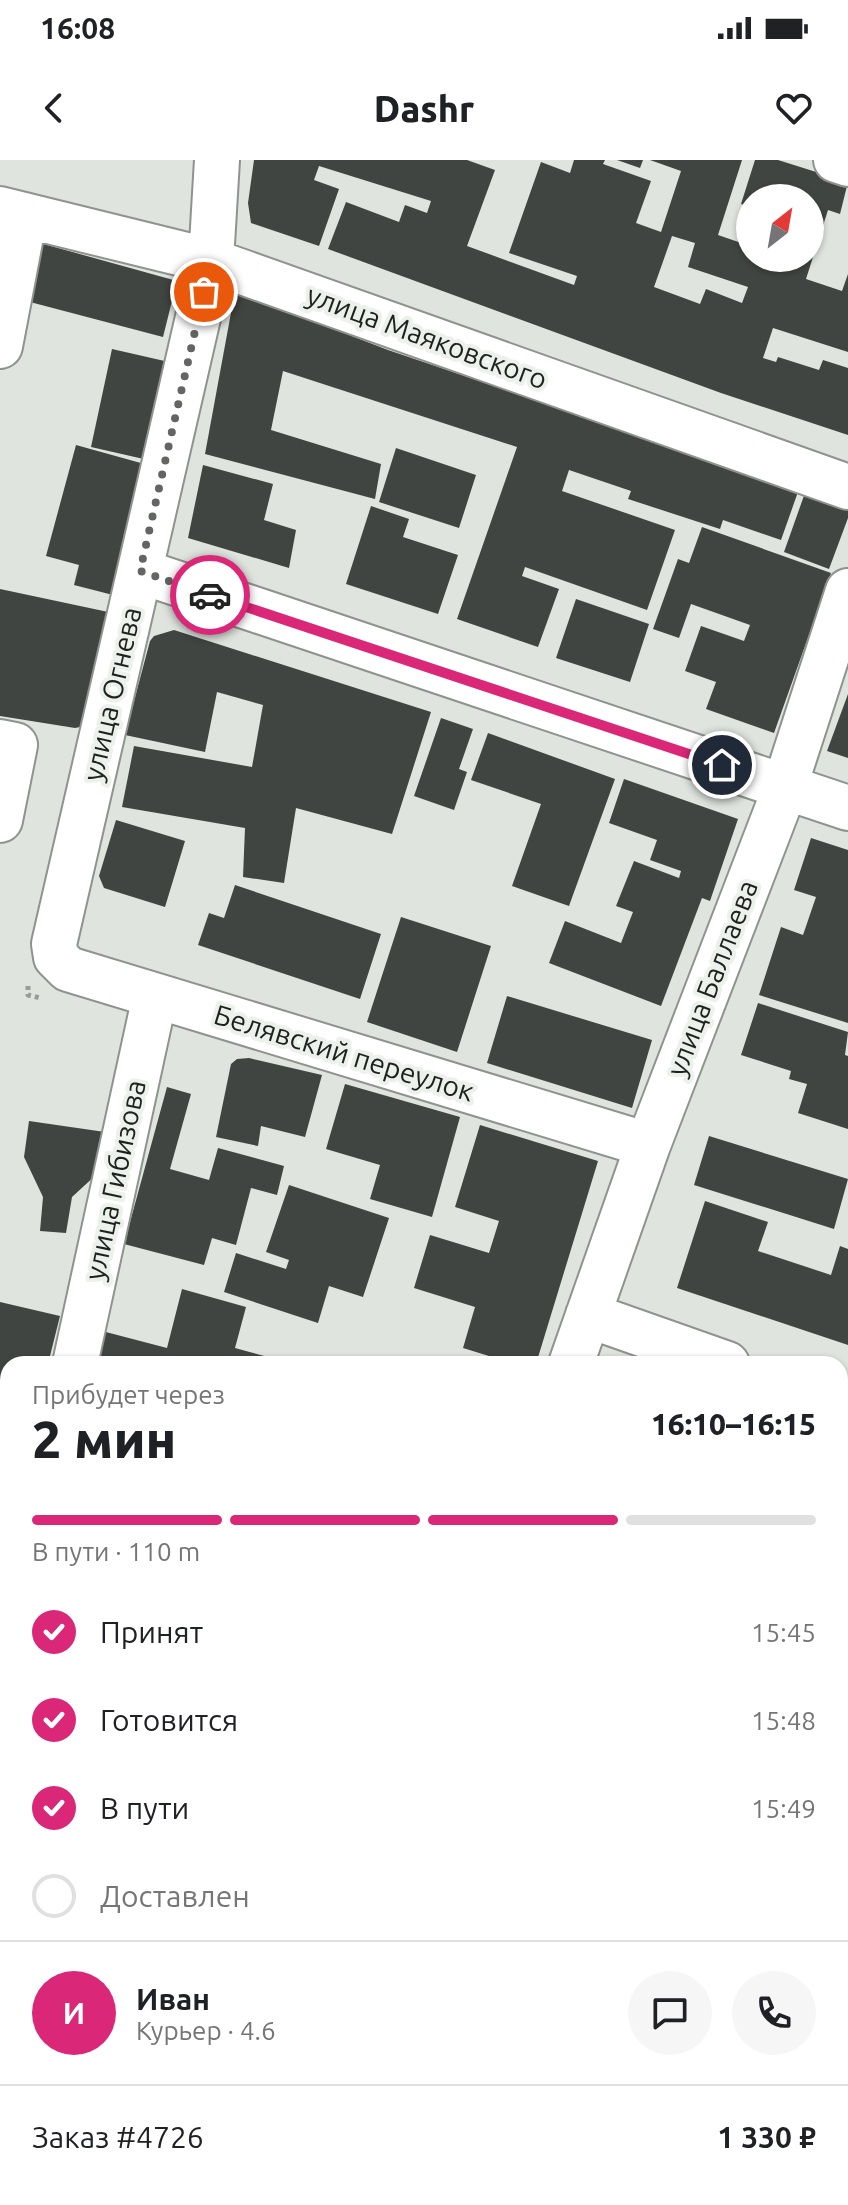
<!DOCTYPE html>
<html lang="ru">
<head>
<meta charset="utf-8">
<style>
  :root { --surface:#fff; --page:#f6f6f6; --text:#202124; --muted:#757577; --line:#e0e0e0; --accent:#db2777 }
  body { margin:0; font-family:Ubuntu,sans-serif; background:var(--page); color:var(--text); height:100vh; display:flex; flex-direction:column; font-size:30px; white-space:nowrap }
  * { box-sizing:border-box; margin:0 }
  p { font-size:26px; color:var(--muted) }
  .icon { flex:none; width:44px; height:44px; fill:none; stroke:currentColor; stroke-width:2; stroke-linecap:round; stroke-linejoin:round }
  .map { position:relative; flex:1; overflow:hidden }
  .drawer { position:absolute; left:0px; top:1196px; width:848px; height:850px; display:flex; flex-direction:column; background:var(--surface); border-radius:24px 24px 0 0; box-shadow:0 2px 6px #0004 }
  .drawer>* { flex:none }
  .needle { width:52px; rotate:31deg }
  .buttons { position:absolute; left:736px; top:24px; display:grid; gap:16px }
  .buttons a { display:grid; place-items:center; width:88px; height:88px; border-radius:50%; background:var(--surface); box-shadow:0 2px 6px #0004; font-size:40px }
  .pin { position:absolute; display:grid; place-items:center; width:68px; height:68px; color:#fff; margin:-34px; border:4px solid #fff; border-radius:50%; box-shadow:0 2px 8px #0007 }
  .courier { position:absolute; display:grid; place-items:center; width:80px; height:80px; margin:-40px; border:6px solid #db2777; border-radius:50%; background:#fff; color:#222; box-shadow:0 2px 10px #0007 }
  .summary em { font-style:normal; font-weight:800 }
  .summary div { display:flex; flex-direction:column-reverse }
  .summary { display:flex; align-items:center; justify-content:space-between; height:136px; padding:0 32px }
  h1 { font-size:52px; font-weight:800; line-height:60px }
  .bar { display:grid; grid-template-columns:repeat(4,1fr); gap:12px 8px; align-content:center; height:96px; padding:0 32px }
  .bar i { height:10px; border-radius:6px; background:var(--line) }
  .bar .current { background:var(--accent) }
  .bar p { grid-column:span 4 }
  .line { display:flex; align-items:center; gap:20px; padding:0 32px; border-top:2px solid var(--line) }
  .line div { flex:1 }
  .round { display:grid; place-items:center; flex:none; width:84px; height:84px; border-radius:42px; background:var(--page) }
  ol { padding:0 32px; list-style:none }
  li { display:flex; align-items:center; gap:24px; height:88px }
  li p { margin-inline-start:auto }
  li .icon { padding:8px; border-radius:50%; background:var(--accent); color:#fff; stroke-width:4 }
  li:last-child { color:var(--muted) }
  li i { width:44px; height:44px; border:4px solid var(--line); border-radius:50% }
  .status { display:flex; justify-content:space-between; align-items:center; height:56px; padding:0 40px; background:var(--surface); direction:ltr }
  .status svg { height:22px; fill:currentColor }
  header { display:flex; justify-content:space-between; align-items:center; height:104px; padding:0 32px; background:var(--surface); font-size:36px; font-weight:800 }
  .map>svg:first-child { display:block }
  .building { fill:#414541; fill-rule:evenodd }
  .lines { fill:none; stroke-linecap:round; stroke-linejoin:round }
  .minor-casing { stroke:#8f938f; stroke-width:48 }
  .path { stroke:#999d99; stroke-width:5; stroke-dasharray:4 4; stroke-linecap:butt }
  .minor { stroke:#fff; stroke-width:44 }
  .done { stroke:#626562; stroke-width:8; stroke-dasharray:0 14.4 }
  .route { stroke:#db2777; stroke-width:10 }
  .labels { text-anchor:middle; stroke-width:8; stroke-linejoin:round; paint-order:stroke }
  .street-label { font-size:28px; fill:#1f211f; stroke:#ecf1ec }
</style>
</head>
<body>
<div class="status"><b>16:08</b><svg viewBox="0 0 49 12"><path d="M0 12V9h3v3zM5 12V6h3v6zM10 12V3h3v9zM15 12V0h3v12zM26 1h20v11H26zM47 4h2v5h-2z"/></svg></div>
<header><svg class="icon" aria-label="back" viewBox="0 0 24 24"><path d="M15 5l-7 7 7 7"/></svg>Dashr<svg class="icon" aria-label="heart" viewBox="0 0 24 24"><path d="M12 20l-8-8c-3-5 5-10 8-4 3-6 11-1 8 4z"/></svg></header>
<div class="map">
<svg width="848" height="2045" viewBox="0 0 848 2045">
  <rect width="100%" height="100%" fill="#dfe4df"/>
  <path class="building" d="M254 0H467L495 10 467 86 574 125 577 116 509 93 541 2 570 13 574 0H605L603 4 651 21 636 63 661 72 681 11 650 0H742L718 75 750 86V98H810V38H750V47L741 44 755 0H778L848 22 840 54 828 50 806 119 842 131 848 114V192L773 168 763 198 776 202 778 197 819 210 823 200 848 208V275L721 233 328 89 346 42 399 62 405 45 427 53 431 41 319 6 314 20 339 29 319 86 251 63 248 43ZM672 76 695 83 688 107 748 127 742 143 706 129 700 144 654 127Z
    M617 0H643L640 8Z
    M40 83 177 121 163 177 30 142Z
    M235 131 388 190 799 329 781 380 723 360 720 369 628 339 631 331 569 310 562 331 675 370 647 450 525 407 522 416 559 429 538 487 457 459 517 287 283 211 271 270 381 304 375 339 205 294Z
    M112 189 169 202 148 300 91 287Z
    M76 285 148 305 113 435 74 425 79 405 46 396Z
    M396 288 476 315 459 368 379 342Z
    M203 305 273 324 264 360 296 370 289 408 188 378Z
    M806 330 848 345V358L829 409 784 392Z
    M371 346 409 359 403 377 458 395 438 454 346 424Z
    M702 367 831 413 774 573 706 549 716 522 685 511 701 466 744 481 750 465 691 444 679 478 653 469 678 399 689 403Z
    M0 429 113 453 85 566 75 568 0 556Z
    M576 439 649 464 630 522 556 498Z
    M174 470 431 552 392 674 296 648 284 723 243 717 245 668 122 647 134 586 252 607 263 545 217 532 205 592 125 575 150 481 154 476Z
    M848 534V598L827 591Z
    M441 558 473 569 459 609 467 612 454 650 414 636Z
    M488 573 615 619 569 746 512 726 541 644 471 620Z
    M624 619 738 659 710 741 702 738 661 846 549 803 565 761 621 783 633 752 616 746 634 701 679 718 681 711 650 700 657 680 609 663Z
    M116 660 185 681 165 747 104 728 99 716Z
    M811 678 848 690V863L759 835 781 767 803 775 816 737 794 730Z
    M235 725 381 774 360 839 198 785 209 753 224 758Z
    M401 757 491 786 457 892 367 862Z
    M507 836 652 880 632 948 487 903Z
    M758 843 848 872 845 895 848 896V969L798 953 807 924 789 919 791 911 741 895Z
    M249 898 322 915 305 977 261 966 258 986 216 977 231 904 237 899Z
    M345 924 460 957 432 1057 370 1039 380 1005 326 989Z
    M167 927 191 934 170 1009 209 1020 218 988 284 1006 277 1035 251 1028 236 1085 212 1078 204 1105 124 1084Z
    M29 961 105 972 97 1014 72 1037 66 1073 40 1071 43 1037 24 997Z
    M480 965 598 1001 536 1204H515L463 1188 475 1147 414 1128 430 1075 489 1093 499 1061 455 1047Z
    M709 976 848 1019 834 1069 694 1025Z
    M289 1025 389 1058 363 1137 329 1126 318 1163 224 1132 236 1093 286 1109 289 1100 266 1092Z
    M705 1041 768 1062 758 1091 831 1115 840 1086 848 1089V1185L677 1128Z
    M182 1129 246 1147 235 1188 268 1197 266 1204H93L102 1171 167 1188Z
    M0 1142 60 1156 48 1204H8V1324L0 1322Z
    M840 1286 848 1289V1332L840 1329Z
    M0 1334 8 1335V1401L1 1432Z
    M847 1465H848V1496L840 1493Z
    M840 1590 848 1593V1667L841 1694Z
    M1 1716 8 1717V1783L0 1781Z
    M840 1829 848 1840 840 1863Z
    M0 1876 8 1877V2038H88L87 2045H0Z
    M186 2038H193L214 2045H184Z
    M352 2038H621L636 2045H349Z"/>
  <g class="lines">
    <defs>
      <path id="minor" d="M217 0 211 101 54 784 56 797 68 809 648 985
        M836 0 848 4
        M0 49 211 101 848 327
        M0 186 25 55
        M140 411 848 648
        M0 582 15 585 0 660
        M588 1155 727 1204
        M75 1204 155 836
        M571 1204 648 985 778 647 848 431
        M840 1244 848 1247
        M0 1553 8 1516
        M840 1767 848 1770
        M840 1972 848 1955
        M287 2045 289 2038
        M805 2045 809 2038"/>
    </defs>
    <use href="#minor" class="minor-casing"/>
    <path class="path" d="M28 826V835L40 838"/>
    <use href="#minor" class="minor"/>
  </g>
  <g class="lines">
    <path class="done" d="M204 132 140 411 210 435"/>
    <path class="route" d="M210 435 722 605"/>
  </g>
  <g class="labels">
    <g class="street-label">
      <text transform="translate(427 177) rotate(20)" y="10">улица Маяковского</text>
      <text transform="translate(112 534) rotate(-77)" y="10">улица Огнева</text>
      <text transform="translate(712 818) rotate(-69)" y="10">улица Баллаева</text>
      <text transform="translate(344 893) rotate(17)" y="10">Белявский переулок</text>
      <text transform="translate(115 1020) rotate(-78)" y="10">улица Гибизова</text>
    </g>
  </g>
</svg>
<div class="buttons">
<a><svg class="needle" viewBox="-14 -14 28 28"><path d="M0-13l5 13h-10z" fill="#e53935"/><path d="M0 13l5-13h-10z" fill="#757577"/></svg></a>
</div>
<div class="pin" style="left:204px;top:132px;background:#ea580c"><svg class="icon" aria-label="bag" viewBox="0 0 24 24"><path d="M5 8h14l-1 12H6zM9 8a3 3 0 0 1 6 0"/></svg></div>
<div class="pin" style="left:722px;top:605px;background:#1f2937"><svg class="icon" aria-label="home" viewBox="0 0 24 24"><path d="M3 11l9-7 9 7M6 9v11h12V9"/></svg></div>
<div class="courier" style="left:210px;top:435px"><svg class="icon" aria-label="car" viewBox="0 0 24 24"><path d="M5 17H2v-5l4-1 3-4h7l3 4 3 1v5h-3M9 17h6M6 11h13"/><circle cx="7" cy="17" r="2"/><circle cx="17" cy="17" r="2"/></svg></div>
<section class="drawer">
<div class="summary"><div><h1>2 мин</h1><p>Прибудет через</p></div><em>16:10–16:15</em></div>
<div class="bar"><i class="current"></i><i class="current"></i><i class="current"></i><i></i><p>В пути · 110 m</p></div>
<ol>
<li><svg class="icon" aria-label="check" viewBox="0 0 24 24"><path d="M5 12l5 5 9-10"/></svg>Принят<p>15:45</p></li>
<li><svg class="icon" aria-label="check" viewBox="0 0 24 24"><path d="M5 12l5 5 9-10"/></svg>Готовится<p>15:48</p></li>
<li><svg class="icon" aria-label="check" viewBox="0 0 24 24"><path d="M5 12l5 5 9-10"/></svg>В пути<p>15:49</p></li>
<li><i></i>Доставлен</li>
</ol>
<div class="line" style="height:144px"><b class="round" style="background:var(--accent);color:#fff">И</b><div><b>Иван</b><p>Курьер · 4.6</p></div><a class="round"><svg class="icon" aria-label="chat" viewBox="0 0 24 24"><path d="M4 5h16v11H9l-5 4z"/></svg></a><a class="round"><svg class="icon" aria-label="phone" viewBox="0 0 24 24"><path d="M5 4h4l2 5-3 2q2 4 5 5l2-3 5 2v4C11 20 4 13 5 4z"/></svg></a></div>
<div class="line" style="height:104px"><div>Заказ #4726</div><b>1 330 ₽</b></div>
</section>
</div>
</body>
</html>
